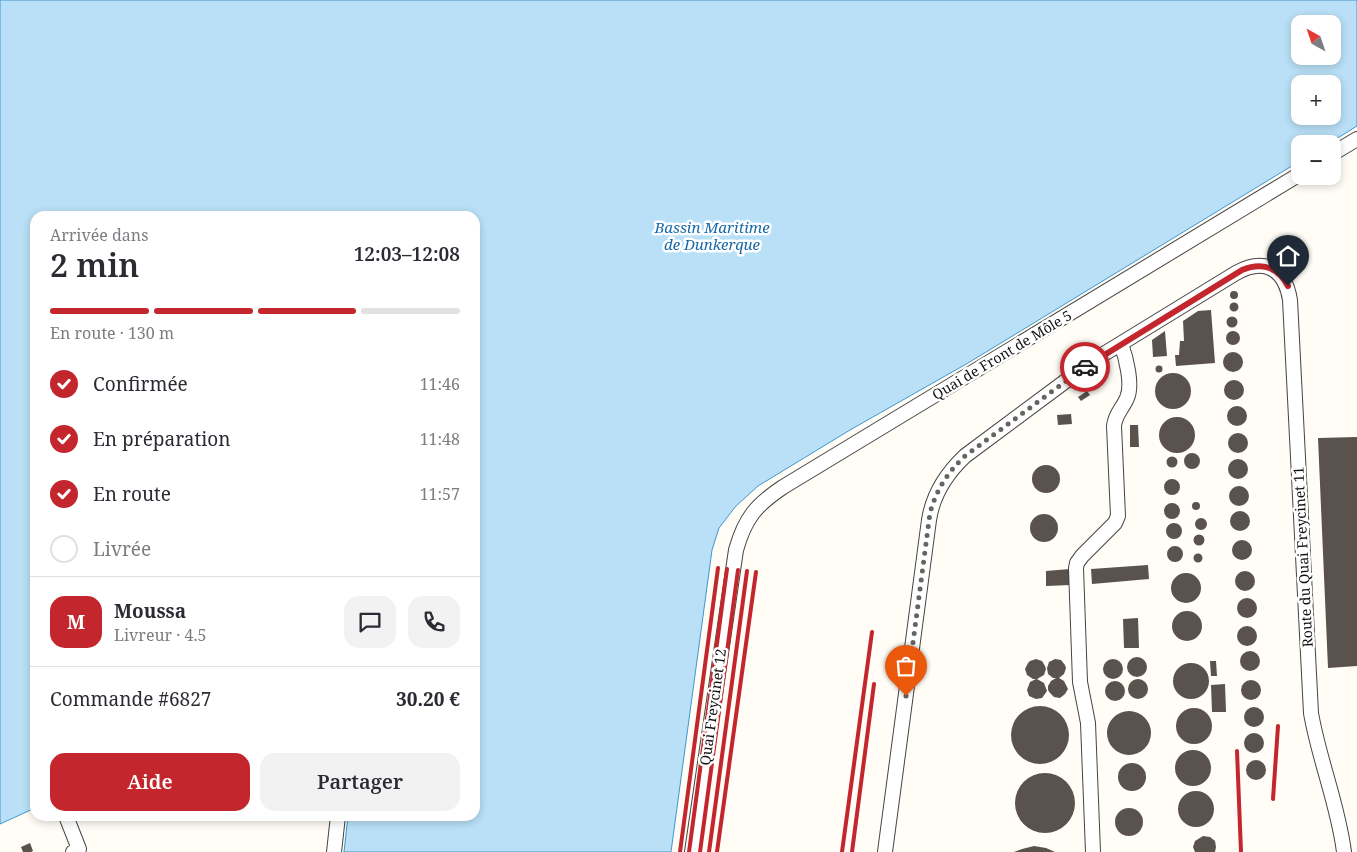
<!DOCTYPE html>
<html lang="fr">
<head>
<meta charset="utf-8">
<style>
  :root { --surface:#fff; --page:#f2f2f3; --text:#2b2b33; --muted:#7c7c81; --line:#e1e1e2; --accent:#c4262e }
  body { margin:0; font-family:"Noto Serif",serif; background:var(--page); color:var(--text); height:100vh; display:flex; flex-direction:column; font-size:19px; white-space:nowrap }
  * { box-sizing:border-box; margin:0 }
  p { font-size:16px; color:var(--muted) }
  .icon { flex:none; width:28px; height:28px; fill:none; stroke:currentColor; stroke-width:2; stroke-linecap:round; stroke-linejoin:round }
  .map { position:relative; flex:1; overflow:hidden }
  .side { position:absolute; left:30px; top:211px; width:450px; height:610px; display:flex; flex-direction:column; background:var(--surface); border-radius:15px; box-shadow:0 2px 8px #0003 }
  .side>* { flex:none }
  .needle { width:32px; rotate:320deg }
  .tools { position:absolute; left:1291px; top:15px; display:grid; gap:10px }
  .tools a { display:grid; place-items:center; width:50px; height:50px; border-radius:10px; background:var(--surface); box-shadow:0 2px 8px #0003; font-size:25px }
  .pin { position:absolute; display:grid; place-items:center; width:42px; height:42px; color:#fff; margin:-51px -21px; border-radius:50% 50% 50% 0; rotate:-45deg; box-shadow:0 0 5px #0007 }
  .pin .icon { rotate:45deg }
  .courier { position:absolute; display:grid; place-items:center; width:50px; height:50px; margin:-25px; border:4px solid #c4262e; border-radius:50%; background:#fff; color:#222; box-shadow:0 1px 6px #0007 }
  .headline em { font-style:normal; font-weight:600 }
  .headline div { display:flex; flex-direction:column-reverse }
  .headline { display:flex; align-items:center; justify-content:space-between; height:85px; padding:0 20px }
  h1 { font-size:32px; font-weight:600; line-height:38px }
  .bar { display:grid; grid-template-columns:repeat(4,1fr); gap:8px 5px; align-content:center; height:60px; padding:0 20px }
  .bar i { height:6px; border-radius:4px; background:var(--line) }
  .bar .on { background:var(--accent) }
  .bar p { grid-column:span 4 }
  .line { display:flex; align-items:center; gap:12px; padding:0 20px; border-top:1px solid var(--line) }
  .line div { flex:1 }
  .round { display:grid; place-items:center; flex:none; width:52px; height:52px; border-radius:15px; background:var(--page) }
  ol { padding:0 20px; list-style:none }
  li { display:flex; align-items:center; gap:15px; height:55px }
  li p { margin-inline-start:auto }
  li .icon { padding:5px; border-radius:50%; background:var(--accent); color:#fff; stroke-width:4 }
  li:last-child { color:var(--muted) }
  li i { width:28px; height:28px; border:2px solid var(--line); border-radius:50% }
  .action { display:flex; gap:10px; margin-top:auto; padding:10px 20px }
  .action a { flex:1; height:58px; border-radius:15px; background:var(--accent); color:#fff; font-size:20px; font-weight:600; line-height:58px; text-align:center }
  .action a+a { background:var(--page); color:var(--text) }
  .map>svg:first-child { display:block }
  .water { fill:#b9e0f7; stroke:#3f96cf; fill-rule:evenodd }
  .building { fill:#5a524d }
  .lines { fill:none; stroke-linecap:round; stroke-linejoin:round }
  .minor-casing { stroke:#444; stroke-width:16 }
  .minor { stroke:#fff; stroke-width:14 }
  .rail { stroke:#c4262e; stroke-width:4 }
  .done { stroke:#646461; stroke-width:5; stroke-dasharray:0 9 }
  .route { stroke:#c4262e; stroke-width:6 }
  .labels { text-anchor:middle; stroke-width:5; stroke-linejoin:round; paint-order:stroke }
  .street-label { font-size:14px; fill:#111; stroke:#fff }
  .water-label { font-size:15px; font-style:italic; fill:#1768a6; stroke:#fff }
</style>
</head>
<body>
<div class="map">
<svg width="1357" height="852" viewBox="0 0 1357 852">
  <rect width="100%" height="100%" fill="#fffdf5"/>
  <path class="water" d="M0 0H1357V126L1328 144H1300V161L968 363 850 430 758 486 736 506 719 528 712 550 671 852H344L348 816H475V216H35V808L0 824ZM1300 24H1332V56H1300ZM1300 84H1332V116H1300Z"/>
  <path class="building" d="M1230 295a4 4 0 1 1 8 0a4 4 0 1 1-8 0Z
    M1229.5 307a4.5 4.5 0 1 1 9 0a4.5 4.5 0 1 1-9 0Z
    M1211 310 1215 363 1176 366 1175 355H1179L1180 341H1184L1183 321 1198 311Z
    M1226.5 322a5.5 5.5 0 1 1 11 0a5.5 5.5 0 1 1-11 0Z
    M1165 331 1167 356 1153 357 1152 340Z
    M1226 338a7 7 0 1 1 14 0a7 7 0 1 1-14 0Z
    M1223 362a10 10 0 1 1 20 0a10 10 0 1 1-20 0Z
    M1155.5 369a3.5 3.5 0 1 1 7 0a3.5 3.5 0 1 1-7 0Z
    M1155 391a18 18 0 1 1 36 0a18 18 0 1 1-36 0Z
    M1224 390a10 10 0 1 1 20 0a10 10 0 1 1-20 0Z
    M1087 391 1090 395 1081 401 1078 397Z
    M1227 416a10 10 0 1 1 20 0a10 10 0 1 1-20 0Z
    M1071 414 1072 424 1058 425 1057 415Z
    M1159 435a18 18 0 1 1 36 0a18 18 0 1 1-36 0Z
    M1130 425H1138L1139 447H1130Z
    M1228 443a10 10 0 1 1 20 0a10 10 0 1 1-20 0Z
    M1357 437V666L1328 668 1318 438Z
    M1184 461a8 8 0 1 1 16 0a8 8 0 1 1-16 0Z
    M1166.5 462a5.5 5.5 0 1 1 11 0a5.5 5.5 0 1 1-11 0Z
    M1228 469a10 10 0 1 1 20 0a10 10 0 1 1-20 0Z
    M1032 479a14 14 0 1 1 28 0a14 14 0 1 1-28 0Z
    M1164 487a8 8 0 1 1 16 0a8 8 0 1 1-16 0Z
    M1229 496a10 10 0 1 1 20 0a10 10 0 1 1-20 0Z
    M1192 506a4 4 0 1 1 8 0a4 4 0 1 1-8 0Z
    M1164 511a8 8 0 1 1 16 0a8 8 0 1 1-16 0Z
    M1230 521a10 10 0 1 1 20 0a10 10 0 1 1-20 0Z
    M1030 528a14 14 0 1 1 28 0a14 14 0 1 1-28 0Z
    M1195 524a6 6 0 1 1 12 0a6 6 0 1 1-12 0Z
    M1166 531a8 8 0 1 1 16 0a8 8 0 1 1-16 0Z
    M1193.5 540a5.5 5.5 0 1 1 11 0a5.5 5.5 0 1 1-11 0Z
    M1232 550a10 10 0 1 1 20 0a10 10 0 1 1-20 0Z
    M1167 554a8 8 0 1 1 16 0a8 8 0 1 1-16 0Z
    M1193.5 558a4.5 4.5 0 1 1 9 0a4.5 4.5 0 1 1-9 0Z
    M1148 565 1149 579 1092 584 1091 569Z
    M1070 569 1071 585 1046 586V571Z
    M1235 581a10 10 0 1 1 20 0a10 10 0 1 1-20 0Z
    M1171 588a15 15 0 1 1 30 0a15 15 0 1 1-30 0Z
    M1237 608a10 10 0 1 1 20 0a10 10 0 1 1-20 0Z
    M1172 626a15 15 0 1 1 30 0a15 15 0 1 1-30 0Z
    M1138 618 1139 648H1124L1123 619Z
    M1237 636a10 10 0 1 1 20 0a10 10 0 1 1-20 0Z
    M1240 661a10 10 0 1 1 20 0a10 10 0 1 1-20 0Z
    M1127 667a10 10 0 1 1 20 0a10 10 0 1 1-20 0Z
    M1103 669a10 10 0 1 1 20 0a10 10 0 1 1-20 0Z
    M1036 659 1042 661 1045 666 1046 669 1044 675 1037 679 1044 683 1047 691 1042 698 1036 699 1029 696 1027 690 1030 682 1036 679H1033L1027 675 1025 669 1028 663 1030 661Z
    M1055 659 1061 660 1065 665 1066 668 1064 674 1059 678 1064 681 1068 689 1065 694 1060 698 1054 697 1050 693 1048 690V686L1051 681 1056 678H1053L1048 674 1047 668 1049 662Z
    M1210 661H1216L1217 676H1211Z
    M1173 681a18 18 0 1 1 36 0a18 18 0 1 1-36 0Z
    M1128 689a10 10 0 1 1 20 0a10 10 0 1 1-20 0Z
    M1241 690a10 10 0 1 1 20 0a10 10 0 1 1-20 0Z
    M1105 691a10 10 0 1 1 20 0a10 10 0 1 1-20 0Z
    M1225 684 1226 712H1212L1211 685Z
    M1011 735a29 29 0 1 1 58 0a29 29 0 1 1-58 0Z
    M1244 717a10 10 0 1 1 20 0a10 10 0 1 1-20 0Z
    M1176 726a18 18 0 1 1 36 0a18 18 0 1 1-36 0Z
    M1107 733a22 22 0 1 1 44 0a22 22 0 1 1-44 0Z
    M1244 743a10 10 0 1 1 20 0a10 10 0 1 1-20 0Z
    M1175 768a18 18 0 1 1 36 0a18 18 0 1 1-36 0Z
    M1246 770a10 10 0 1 1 20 0a10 10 0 1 1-20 0Z
    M1118 777a14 14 0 1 1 28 0a14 14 0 1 1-28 0Z
    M1015 803a30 30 0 1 1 60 0a30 30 0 1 1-60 0Z
    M1178 809a18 18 0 1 1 36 0a18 18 0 1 1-36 0Z
    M1115 822a14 14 0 1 1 28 0a14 14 0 1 1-28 0Z
    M1203 836 1210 837 1215 841 1216 847 1215 852H1195L1193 847 1195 841Z
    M30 843 33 851 31 852H23L21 847Z
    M1034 846 1046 848 1055 852H1014L1022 849Z"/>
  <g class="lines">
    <defs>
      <path id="minor" d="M1332 154 1357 139
        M66 816 79 849 73 852
        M334 852 338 816
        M692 852 736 550C745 518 756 505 783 487L1300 174
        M885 852 929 520C933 494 947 473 965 456L1094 360 1236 273C1265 257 1285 269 1290 300L1311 713C1319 760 1338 804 1344 852
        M1093 852 1088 723 1080 682 1076 568 1077 563 1082 556 1115 523 1118 516 1114 426C1115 414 1123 408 1127 398 1133 385 1126 357 1121 344"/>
    </defs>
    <use href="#minor" class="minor-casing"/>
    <use href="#minor" class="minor"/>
    <path class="rail" d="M1237 751 1241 852
      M1273 799 1278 726
      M680 852 718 568
      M689 852 727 569
      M700 852 738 570
      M709 852 747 571
      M717 852 756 572
      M842 852 872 632
      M852 852 874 684"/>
  </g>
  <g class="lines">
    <path class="done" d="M906 696 930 513C936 490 948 472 965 456L1085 367"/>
    <path class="route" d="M1085 367 1242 270C1262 262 1278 267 1288 286"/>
  </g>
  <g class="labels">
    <g class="street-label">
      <text transform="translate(1002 355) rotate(-31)" y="5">Quai de Front de Môle 5</text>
      <text transform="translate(1303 557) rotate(-93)" y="5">Route du Quai Freycinet 11</text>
      <text transform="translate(713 707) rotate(-82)" y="5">Quai Freycinet 12</text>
    </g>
    <g class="water-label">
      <text x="712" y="233">Bassin Maritime<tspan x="712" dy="17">de Dunkerque</tspan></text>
    </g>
  </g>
</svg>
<div class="tools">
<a><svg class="needle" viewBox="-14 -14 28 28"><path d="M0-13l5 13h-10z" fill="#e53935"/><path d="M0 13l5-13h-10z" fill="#7c7c81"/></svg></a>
<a>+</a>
<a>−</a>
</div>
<div class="pin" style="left:906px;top:696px;background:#ea580c"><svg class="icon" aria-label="bag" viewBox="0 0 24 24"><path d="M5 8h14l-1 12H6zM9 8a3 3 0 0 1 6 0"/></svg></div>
<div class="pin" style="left:1288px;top:286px;background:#1f2937"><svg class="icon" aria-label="home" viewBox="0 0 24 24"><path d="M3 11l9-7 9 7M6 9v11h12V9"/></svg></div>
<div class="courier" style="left:1085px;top:367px"><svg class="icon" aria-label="car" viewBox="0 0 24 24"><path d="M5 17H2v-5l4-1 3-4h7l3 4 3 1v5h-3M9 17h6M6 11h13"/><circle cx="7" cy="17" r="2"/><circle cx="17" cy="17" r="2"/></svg></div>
<section class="side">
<div class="headline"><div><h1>2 min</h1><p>Arrivée dans</p></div><em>12:03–12:08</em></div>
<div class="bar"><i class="on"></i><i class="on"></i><i class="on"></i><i></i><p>En route · 130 m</p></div>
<ol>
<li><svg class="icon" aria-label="check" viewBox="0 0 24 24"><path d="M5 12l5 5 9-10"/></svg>Confirmée<p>11:46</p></li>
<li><svg class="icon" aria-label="check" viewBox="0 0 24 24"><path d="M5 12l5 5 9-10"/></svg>En préparation<p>11:48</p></li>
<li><svg class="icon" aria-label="check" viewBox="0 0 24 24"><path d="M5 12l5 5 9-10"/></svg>En route<p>11:57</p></li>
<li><i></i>Livrée</li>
</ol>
<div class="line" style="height:90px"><b class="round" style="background:var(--accent);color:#fff">M</b><div><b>Moussa</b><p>Livreur · 4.5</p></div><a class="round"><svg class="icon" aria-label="chat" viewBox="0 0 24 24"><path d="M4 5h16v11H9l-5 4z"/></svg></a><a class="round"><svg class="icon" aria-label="phone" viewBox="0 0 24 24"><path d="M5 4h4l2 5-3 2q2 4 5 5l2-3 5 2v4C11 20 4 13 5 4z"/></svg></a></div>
<div class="line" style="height:65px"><div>Commande #6827</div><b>30.20 €</b></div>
<div class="action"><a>Aide</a><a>Partager</a></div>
</section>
</div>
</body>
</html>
